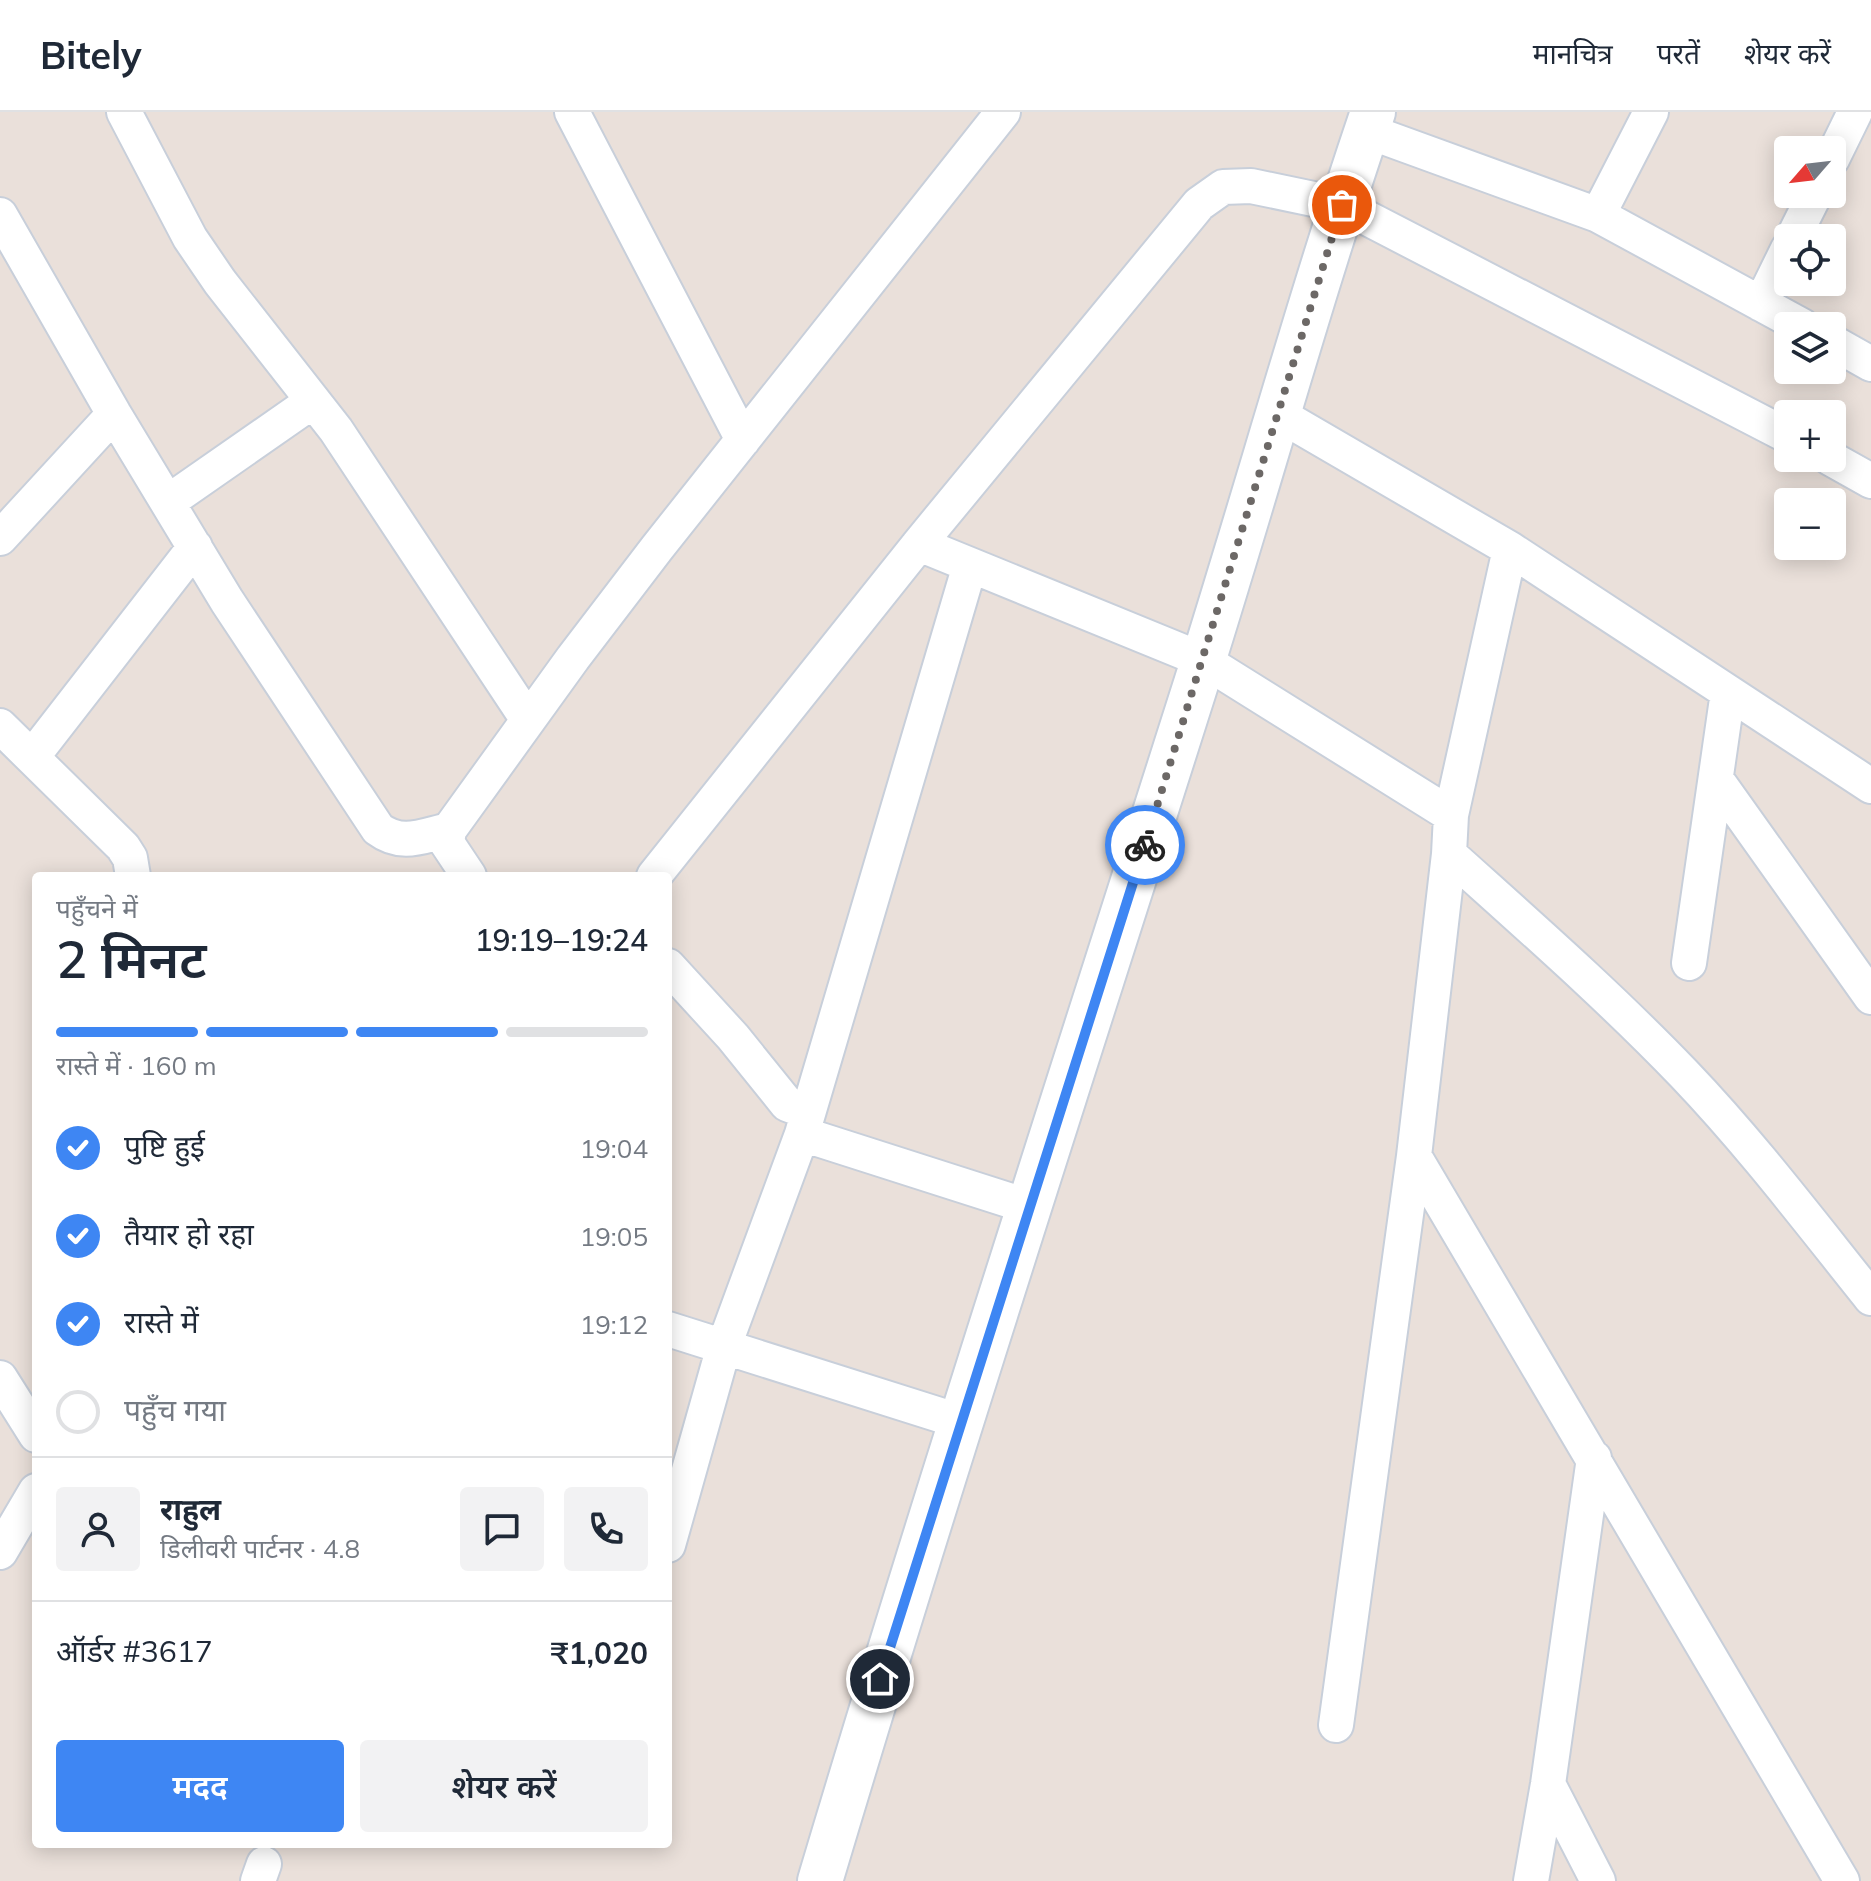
<!DOCTYPE html>
<html lang="hi">
<head>
<meta charset="utf-8">
<style>
  :root { --surface:#fff; --page:#f2f2f3; --text:#1f2937; --muted:#747a83; --line:#e0e1e3; --accent:#3e86f3 }
  body { margin:0; font-family:Mulish,"Noto Sans Devanagari",sans-serif; background:var(--page); color:var(--text); height:100vh; display:flex; flex-direction:column; font-size:30px; white-space:nowrap }
  * { box-sizing:border-box; margin:0 }
  p { font-size:26px; color:var(--muted) }
  .icon { flex:none; width:44px; height:44px; fill:none; stroke:currentColor; stroke-width:2; stroke-linecap:round; stroke-linejoin:round }
  .map { position:relative; flex:1; overflow:hidden }
  .sheet { position:absolute; left:32px; top:760px; width:640px; height:976px; display:flex; flex-direction:column; background:var(--surface); border-radius:8px; box-shadow:0 4px 20px #0003 }
  .sheet>* { flex:none }
  .needle { width:52px; rotate:242deg }
  .fabs { position:absolute; left:1774px; top:24px; display:grid; gap:16px }
  .fabs a { display:grid; place-items:center; width:72px; height:72px; border-radius:8px; background:var(--surface); box-shadow:0 4px 20px #0003; font-size:40px }
  .pin { position:absolute; display:grid; place-items:center; width:68px; height:68px; color:#fff; margin:-34px; border:4px solid #fff; border-radius:50%; box-shadow:0 2px 8px #0007 }
  .courier { position:absolute; display:grid; place-items:center; width:80px; height:80px; margin:-40px; border:6px solid #3e86f3; border-radius:50%; background:#fff; color:#222; box-shadow:0 2px 10px #0007 }
  .overview em { font-style:normal; font-weight:600 }
  .overview div { display:flex; flex-direction:column-reverse }
  .overview { display:flex; align-items:center; justify-content:space-between; height:136px; padding:0 24px }
  h1 { font-size:52px; font-weight:600; line-height:60px }
  .bar { display:grid; grid-template-columns:repeat(4,1fr); gap:12px 8px; align-content:center; height:96px; padding:0 24px }
  .bar i { height:10px; border-radius:6px; background:var(--line) }
  .bar .current { background:var(--accent) }
  .bar p { grid-column:span 4 }
  .line { display:flex; align-items:center; gap:20px; padding:0 24px; border-top:2px solid var(--line) }
  .line div { flex:1 }
  .round { display:grid; place-items:center; flex:none; width:84px; height:84px; border-radius:8px; background:var(--page) }
  ol { padding:0 24px; list-style:none }
  li { display:flex; align-items:center; gap:24px; height:88px }
  li p { margin-inline-start:auto }
  li .icon { padding:8px; border-radius:50%; background:var(--accent); color:#fff; stroke-width:4 }
  li:last-child { color:var(--muted) }
  li i { width:44px; height:44px; border:4px solid var(--line); border-radius:50% }
  .primary-button { display:flex; gap:16px; margin-top:auto; padding:16px 24px }
  .primary-button a { flex:1; height:92px; border-radius:8px; background:var(--accent); color:#fff; font-size:32px; font-weight:600; line-height:92px; text-align:center }
  .primary-button a+a { background:var(--page); color:var(--text) }
  header { display:flex; align-items:center; gap:48px; box-sizing:border-box; height:112px; padding:0 40px; background:var(--surface); border-bottom:2px solid var(--line) }
  header strong { font-size:38px }
  nav { display:flex; gap:44px; margin-inline-start:auto; font-size:28px }
  .map>svg:first-child { display:block }
  .lines { fill:none; stroke-linecap:round; stroke-linejoin:round }
  .minor-casing { stroke:#c8cfda; stroke-width:38 }
  .secondary-casing { stroke:#c8cfda; stroke-width:48 }
  .minor { stroke:#fff; stroke-width:34 }
  .secondary { stroke:#fff; stroke-width:44 }
  .done { stroke:#6c6866; stroke-width:8; stroke-dasharray:0 14.4 }
  .route { stroke:#3e86f3; stroke-width:10 }
</style>
</head>
<body>
<header>
<strong>Bitely</strong>
<nav><a>मानचित्र</a><a>परतें</a><a>शेयर करें</a></nav>
</header>
<div class="map">
<svg width="1871" height="1769" viewBox="0 0 1871 1769">
  <rect width="100%" height="100%" fill="#eae0da"/>
  <g class="lines">
    <defs>
      <path id="minor" d="M124 0 190 126 220 170 336 318 528 608
        M572 0 743 328
        M1367 19 1598 103 1802 214
        M1832 47 1855 0
        M0 103 114 302 227 489 378 717C402 735 422 724 449 718
        M1598 103 1651 0
        M1793 126 1815 82
        M1761 192 1788 137
        M1832 230 1871 252
        M1278 302 1510 437 1871 674
        M1830 346 1871 369
        M168 390 313 289
        M0 426 114 302
        M919 432 1203 548 1451 703
        M0 614 123 735 130 746 133 764
        M32 645 195 435
        M1716 667 1871 885
        M1449 742C1529 814 1609 884 1684 962 1751 1032 1810 1110 1871 1186
        M469 764 447 731 449 718 573 546 657 436 1003 0
        M654 764 919 432 1199 92 1223 75 1251 74 1342 93 1788 324
        M1689 851 1728 580
        M668 854 733 925 787 992 808 1000
        M802 1022 1030 1095
        M1414 1044 1842 1769
        M668 1217 962 1310
        M0 1266 36 1323
        M668 1433 724 1234 802 1022 970 453
        M0 1440 36 1379
        M1336 1613 1414 1044 1449 742 1451 703 1510 437
        M1548 1672 1598 1769
        M258 1769 264 1752
        M1531 1769 1548 1672 1594 1346"/>
      <path id="secondary" d="M820 1769C939 1370 1068 975 1194 578 1255 386 1308 191 1373 0"/>
    </defs>
    <use href="#minor" class="minor-casing"/>
    <use href="#secondary" class="secondary-casing"/>
    <use href="#minor" class="minor"/>
    <use href="#secondary" class="secondary"/>
  </g>
  <g class="lines">
    <path class="done" d="M1145 733 1342 93"/>
    <path class="route" d="M880 1567 1145 733"/>
  </g>
</svg>
<div class="fabs">
<a><svg class="needle" viewBox="-14 -14 28 28"><path d="M0-13l5 13h-10z" fill="#e53935"/><path d="M0 13l5-13h-10z" fill="#747a83"/></svg></a>
<a><svg class="icon" aria-label="locate" viewBox="0 0 24 24"><circle cx="12" cy="12" r="6"/><path d="M12 2v4M12 18v4M2 12h4M18 12h4"/></svg></a>
<a><svg class="icon" aria-label="layers" viewBox="0 0 24 24"><path d="M12 4l9 5-9 5-9-5zM3 14l9 5 9-5"/></svg></a>
<a>+</a>
<a>−</a>
</div>
<div class="pin" style="left:1342px;top:93px;background:#ea580c"><svg class="icon" aria-label="bag" viewBox="0 0 24 24"><path d="M5 8h14l-1 12H6zM9 8a3 3 0 0 1 6 0"/></svg></div>
<div class="pin" style="left:880px;top:1567px;background:#1f2937"><svg class="icon" aria-label="home" viewBox="0 0 24 24"><path d="M3 11l9-7 9 7M6 9v11h12V9"/></svg></div>
<div class="courier" style="left:1145px;top:733px"><svg class="icon" aria-label="bike" viewBox="0 0 24 24"><circle cx="6" cy="16" r="4"/><circle cx="18" cy="16" r="4"/><path d="M6 16l4-8h5l3 8M10 8l3 8H6M13 5h3"/></svg></div>
<section class="sheet">
<div class="overview"><div><h1>2 मिनट</h1><p>पहुँचने में</p></div><em>19:19–19:24</em></div>
<div class="bar"><i class="current"></i><i class="current"></i><i class="current"></i><i></i><p>रास्ते में · 160 m</p></div>
<ol>
<li><svg class="icon" aria-label="check" viewBox="0 0 24 24"><path d="M5 12l5 5 9-10"/></svg>पुष्टि हुई<p>19:04</p></li>
<li><svg class="icon" aria-label="check" viewBox="0 0 24 24"><path d="M5 12l5 5 9-10"/></svg>तैयार हो रहा<p>19:05</p></li>
<li><svg class="icon" aria-label="check" viewBox="0 0 24 24"><path d="M5 12l5 5 9-10"/></svg>रास्ते में<p>19:12</p></li>
<li><i></i>पहुँच गया</li>
</ol>
<div class="line" style="height:144px"><a class="round"><svg class="icon" aria-label="person" viewBox="0 0 24 24"><circle cx="12" cy="8" r="4"/><path d="M4 21q1-7 8-7t8 7"/></svg></a><div><b>राहुल</b><p>डिलीवरी पार्टनर · 4.8</p></div><a class="round"><svg class="icon" aria-label="chat" viewBox="0 0 24 24"><path d="M4 5h16v11H9l-5 4z"/></svg></a><a class="round"><svg class="icon" aria-label="phone" viewBox="0 0 24 24"><path d="M5 4h4l2 5-3 2q2 4 5 5l2-3 5 2v4C11 20 4 13 5 4z"/></svg></a></div>
<div class="line" style="height:104px"><div>ऑर्डर #3617</div><b>₹1,020</b></div>
<div class="primary-button"><a>मदद</a><a>शेयर करें</a></div>
</section>
</div>
</body>
</html>
